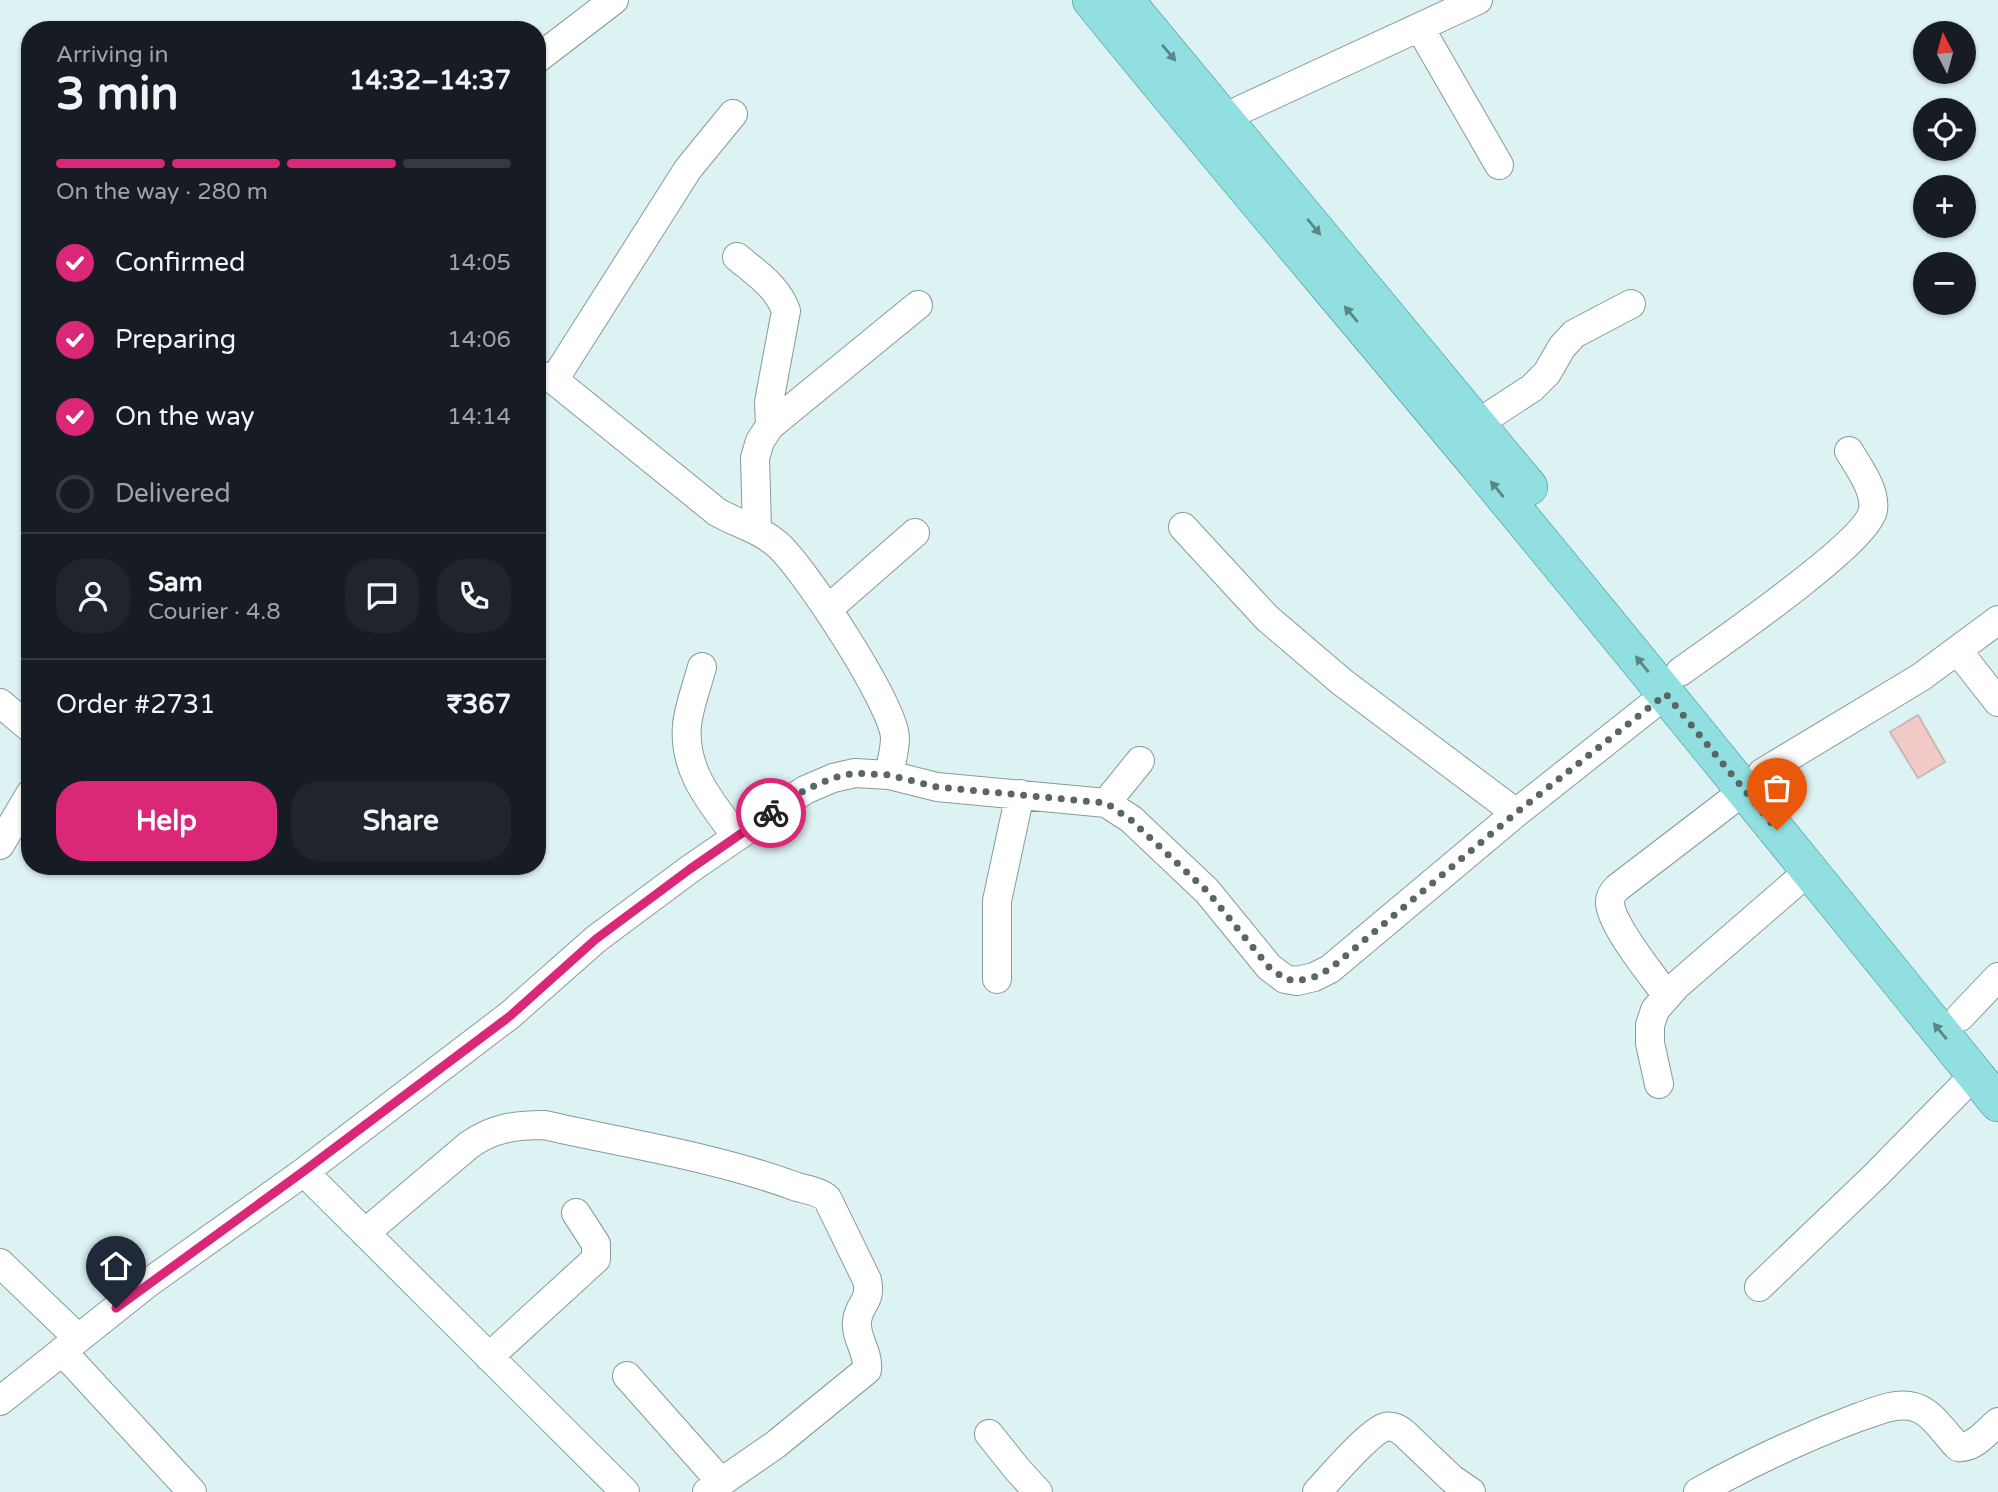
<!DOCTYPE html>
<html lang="en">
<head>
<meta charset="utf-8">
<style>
  :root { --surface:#171b24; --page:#20242c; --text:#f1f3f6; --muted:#9ea1a6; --line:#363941; --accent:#db2777 }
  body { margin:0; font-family:"Varela Round",sans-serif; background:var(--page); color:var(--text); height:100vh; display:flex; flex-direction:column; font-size:26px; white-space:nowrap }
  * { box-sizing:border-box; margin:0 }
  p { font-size:23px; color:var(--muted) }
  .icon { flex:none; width:38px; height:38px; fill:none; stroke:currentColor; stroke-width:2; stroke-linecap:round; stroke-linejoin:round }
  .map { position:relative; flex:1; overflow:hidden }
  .side { position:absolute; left:21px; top:21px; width:525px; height:854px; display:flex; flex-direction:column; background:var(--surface); border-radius:28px; box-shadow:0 2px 5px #0004 }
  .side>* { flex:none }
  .needle { width:46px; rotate:354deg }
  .buttons { position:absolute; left:1913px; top:21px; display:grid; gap:14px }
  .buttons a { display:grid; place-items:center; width:63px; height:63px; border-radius:50%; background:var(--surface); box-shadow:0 2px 5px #0004; font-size:35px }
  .pin { position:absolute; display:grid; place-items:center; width:60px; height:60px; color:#fff; margin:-72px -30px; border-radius:50% 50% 50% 0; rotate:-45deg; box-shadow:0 0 7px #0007 }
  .pin .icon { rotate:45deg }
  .courier { position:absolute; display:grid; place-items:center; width:70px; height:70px; margin:-35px; border:5px solid #db2777; border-radius:50%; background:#fff; color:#222; box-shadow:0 2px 9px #0007 }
  .headline em { font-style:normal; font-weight:700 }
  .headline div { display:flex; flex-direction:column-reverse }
  .headline { display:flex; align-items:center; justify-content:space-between; height:119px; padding:0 35px }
  h1 { font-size:46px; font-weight:700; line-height:52px }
  .bar { display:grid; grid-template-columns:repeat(4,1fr); gap:10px 7px; align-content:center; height:84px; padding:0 35px }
  .bar i { height:9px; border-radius:5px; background:var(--line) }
  .bar .selected { background:var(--accent) }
  .bar p { grid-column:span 4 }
  .line { display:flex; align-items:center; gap:18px; padding:0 35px; border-top:2px solid var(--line) }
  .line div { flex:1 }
  .round { display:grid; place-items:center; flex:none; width:74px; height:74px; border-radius:28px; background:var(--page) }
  ol { padding:0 35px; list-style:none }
  li { display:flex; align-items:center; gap:21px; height:77px }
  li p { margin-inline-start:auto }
  li .icon { padding:7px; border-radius:50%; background:var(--accent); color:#fff; stroke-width:4 }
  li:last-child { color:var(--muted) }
  li i { width:38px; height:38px; border:4px solid var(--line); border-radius:50% }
  .button { display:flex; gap:14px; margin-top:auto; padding:14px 35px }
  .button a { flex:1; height:80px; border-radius:28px; background:var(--accent); color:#fff; font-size:28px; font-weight:700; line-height:80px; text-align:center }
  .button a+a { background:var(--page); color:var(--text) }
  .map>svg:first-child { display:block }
  .building { fill:#f1cac7; stroke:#cbb8b6; stroke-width:2 }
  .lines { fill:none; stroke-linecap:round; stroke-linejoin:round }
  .minor-casing { stroke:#879a9a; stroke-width:30 }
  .major-casing { stroke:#358d8d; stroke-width:38 }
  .minor { stroke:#fff; stroke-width:28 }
  .major { stroke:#91dfe0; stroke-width:37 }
  .oneway { fill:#588787 }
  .done { stroke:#5a6666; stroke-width:7; stroke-dasharray:0 12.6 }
  .route { stroke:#db2777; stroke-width:9 }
</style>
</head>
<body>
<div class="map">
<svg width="1998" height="1492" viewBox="0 0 1998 1492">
  <rect width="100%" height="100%" fill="#ddf2f2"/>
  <path class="building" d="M1918 715 1945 762 1918 778 1890 732Z"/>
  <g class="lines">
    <defs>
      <path id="minor" d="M1420 28 1499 165
        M537 59 614 0
        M1223 118 1478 0
        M737 257C756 273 778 287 786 311L769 402 770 426
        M537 374 554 380 717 512C738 524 760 529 778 545 805 569 894 705 895 738 895 750 891 763 889 775
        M554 380 688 169 733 114
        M1477 424 1532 388 1547 373 1562 347 1574 334 1631 304
        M1183 527 1267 618 1342 682 1516 813
        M757 529 755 458 760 441 770 426 918 305
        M828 609 915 533
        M1958 651 1998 702
        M702 667C697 686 689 706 687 725 683 771 711 802 737 837
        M1680 672C1713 648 1867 543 1873 510 1876 490 1859 468 1849 451
        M0 703 30 728
        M1762 773 1921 677 1998 620
        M1106 803 1140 761
        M0 845 30 794
        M997 979V901L1020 794
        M1667 996C1654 977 1610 925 1610 902 1610 896 1613 892 1617 888L1745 790
        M1960 1017 1998 977
        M1659 1084 1650 1043V1025L1655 1010 1676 986 1810 870
        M304 1172 625 1492
        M365 1233 469 1145C493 1128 515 1125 544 1125 628 1144 716 1157 797 1187 808 1190 818 1191 827 1198L867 1280C872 1302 859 1303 857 1321 855 1338 869 1352 867 1370L775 1445 707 1492
        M0 1263 78 1338
        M1759 1287 1876 1175 1975 1074
        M62 1351 192 1492
        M489 1357 596 1259V1244L576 1213
        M627 1376 721 1482
        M0 1401 148 1283 304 1172 510 1015 596 939 690 869 805 790 833 778 855 773 889 775 937 787 1106 803 1131 819 1207 891 1269 967 1285 979 1297 981 1314 977 1330 969 1516 813 1666 694
        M989 1434 1017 1469 1038 1492
        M1317 1492C1330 1478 1369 1432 1385 1427 1393 1425 1399 1429 1405 1434L1452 1479 1471 1492
        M1698 1492C1750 1463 1803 1438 1859 1417 1875 1412 1893 1403 1910 1406 1931 1409 1944 1433 1958 1447 1974 1449 1987 1431 1998 1422"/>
      <path id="major" d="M1091 0C1219 158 1351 312 1481 469 1655 679 1826 891 1998 1103
        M1125 0 1529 487"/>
    </defs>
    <use href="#minor" class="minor-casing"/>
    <use href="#major" class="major-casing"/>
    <use href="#minor" class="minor"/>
    <use href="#major" class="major"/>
  </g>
  <defs><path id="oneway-solid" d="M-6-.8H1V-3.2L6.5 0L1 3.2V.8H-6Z" transform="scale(1.75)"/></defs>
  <g class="oneway">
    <use href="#oneway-solid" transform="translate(1169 53) rotate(50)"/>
    <use href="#oneway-solid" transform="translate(1314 227) rotate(50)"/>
    <use href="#oneway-solid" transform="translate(1351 314) rotate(-130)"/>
    <use href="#oneway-solid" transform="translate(1497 489) rotate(-129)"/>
    <use href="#oneway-solid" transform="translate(1642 664) rotate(-129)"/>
    <use href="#oneway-solid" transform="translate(1940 1031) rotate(-129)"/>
  </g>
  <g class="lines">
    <path class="done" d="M771 813 805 790 833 778 855 773 889 775 937 787 1106 803 1131 820 1207 891 1269 967 1285 979 1297 981 1314 977 1330 969 1516 813 1666 694 1777 830"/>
    <path class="route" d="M116 1308 304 1171 510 1016 596 939 690 869 771 813"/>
  </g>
</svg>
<div class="buttons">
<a><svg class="needle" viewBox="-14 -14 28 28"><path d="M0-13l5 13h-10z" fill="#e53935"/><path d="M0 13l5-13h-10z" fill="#9ea1a6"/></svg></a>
<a><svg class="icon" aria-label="locate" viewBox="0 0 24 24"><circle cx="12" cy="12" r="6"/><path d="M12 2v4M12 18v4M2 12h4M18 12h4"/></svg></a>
<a>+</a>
<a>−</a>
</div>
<div class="pin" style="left:1777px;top:830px;background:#ea580c"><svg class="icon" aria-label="bag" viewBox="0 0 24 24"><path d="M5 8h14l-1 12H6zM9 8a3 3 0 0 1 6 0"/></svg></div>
<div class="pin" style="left:116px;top:1308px;background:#1f2937"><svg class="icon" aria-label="home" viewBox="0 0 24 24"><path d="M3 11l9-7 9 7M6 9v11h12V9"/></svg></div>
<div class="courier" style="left:771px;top:813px"><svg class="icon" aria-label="bike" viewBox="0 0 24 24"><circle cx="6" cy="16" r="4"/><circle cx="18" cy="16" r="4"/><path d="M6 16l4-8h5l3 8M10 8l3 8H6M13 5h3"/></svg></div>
<section class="side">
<div class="headline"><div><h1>3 min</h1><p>Arriving in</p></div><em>14:32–14:37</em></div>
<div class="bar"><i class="selected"></i><i class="selected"></i><i class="selected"></i><i></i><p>On the way · 280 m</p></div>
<ol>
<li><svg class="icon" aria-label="check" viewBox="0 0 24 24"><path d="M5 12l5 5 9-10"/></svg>Confirmed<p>14:05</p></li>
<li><svg class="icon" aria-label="check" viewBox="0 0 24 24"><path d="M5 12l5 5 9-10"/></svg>Preparing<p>14:06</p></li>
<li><svg class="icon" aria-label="check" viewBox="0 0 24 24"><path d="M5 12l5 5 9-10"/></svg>On the way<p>14:14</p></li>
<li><i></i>Delivered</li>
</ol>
<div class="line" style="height:126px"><a class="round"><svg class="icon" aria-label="person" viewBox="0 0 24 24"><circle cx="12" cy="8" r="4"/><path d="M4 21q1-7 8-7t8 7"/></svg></a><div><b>Sam</b><p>Courier · 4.8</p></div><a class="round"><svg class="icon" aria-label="chat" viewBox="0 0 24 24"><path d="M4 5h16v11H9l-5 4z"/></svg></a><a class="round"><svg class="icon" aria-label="phone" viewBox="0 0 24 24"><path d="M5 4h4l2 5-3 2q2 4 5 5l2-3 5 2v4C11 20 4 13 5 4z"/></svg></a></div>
<div class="line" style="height:91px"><div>Order #2731</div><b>₹367</b></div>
<div class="button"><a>Help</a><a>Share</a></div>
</section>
</div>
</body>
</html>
